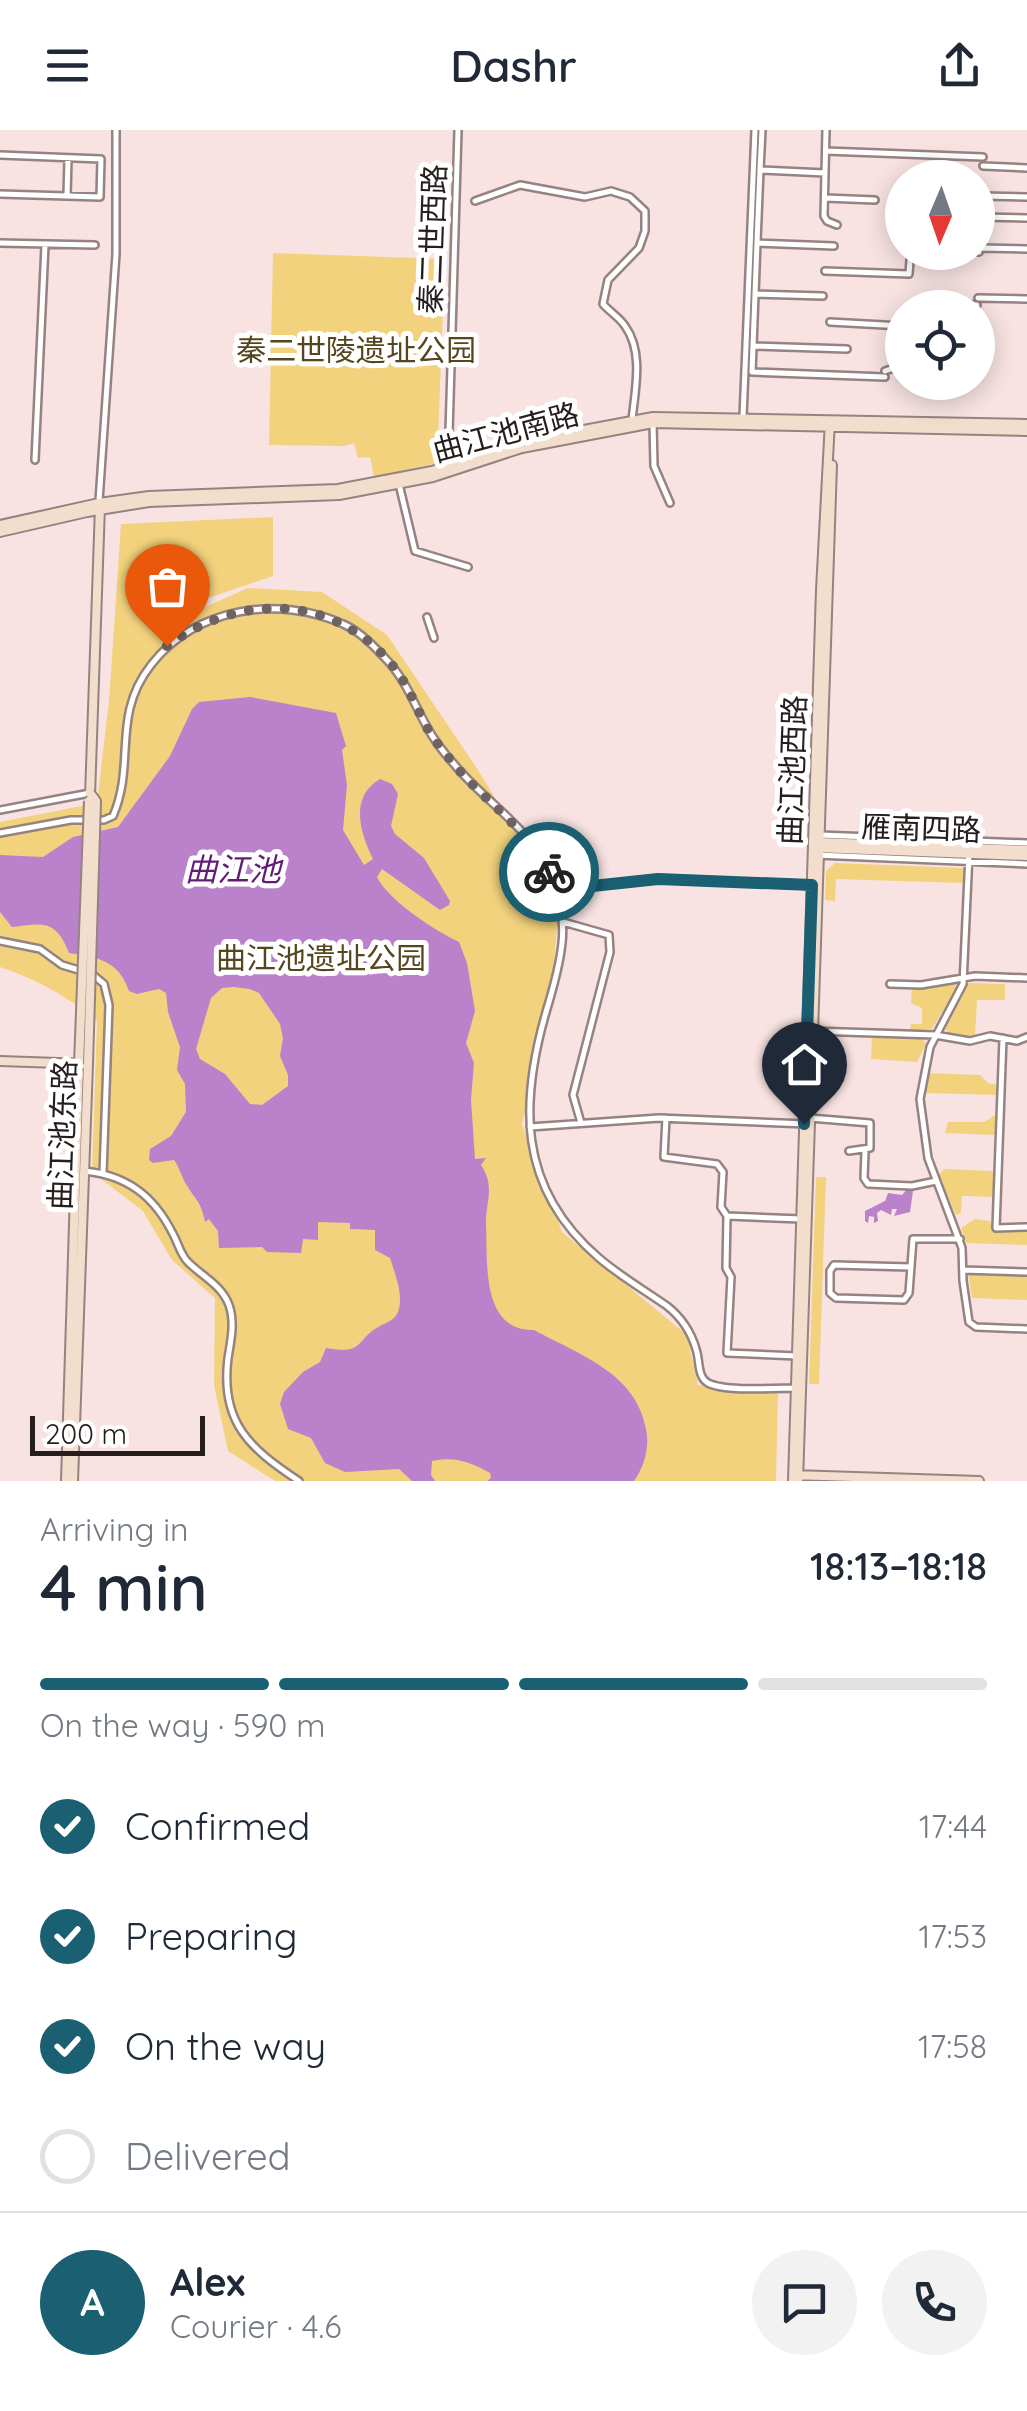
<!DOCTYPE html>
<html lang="en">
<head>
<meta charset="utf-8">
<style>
  :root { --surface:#fff; --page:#f2f2f3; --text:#1f2937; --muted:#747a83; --line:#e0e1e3; --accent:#1b5f72 }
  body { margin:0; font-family:Quicksand,"Noto Sans SC",sans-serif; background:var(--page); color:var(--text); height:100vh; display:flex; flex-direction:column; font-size:38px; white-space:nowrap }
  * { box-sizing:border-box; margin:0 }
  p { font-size:32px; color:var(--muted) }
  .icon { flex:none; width:55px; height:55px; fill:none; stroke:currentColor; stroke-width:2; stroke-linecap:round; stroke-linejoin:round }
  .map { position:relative; height:1351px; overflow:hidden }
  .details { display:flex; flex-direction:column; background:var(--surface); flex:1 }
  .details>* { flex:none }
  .needle { width:65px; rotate:182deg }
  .tools { position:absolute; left:885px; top:30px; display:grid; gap:20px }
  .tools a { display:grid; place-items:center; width:110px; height:110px; border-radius:50%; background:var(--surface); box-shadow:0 5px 25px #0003; font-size:50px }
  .scale { position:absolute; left:30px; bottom:25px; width:175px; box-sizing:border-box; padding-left:10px; border:5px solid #251e1d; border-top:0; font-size:28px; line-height:35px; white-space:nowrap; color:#251e1d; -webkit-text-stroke:8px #fff; paint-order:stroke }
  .pin { position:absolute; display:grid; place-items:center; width:85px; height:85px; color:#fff; margin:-102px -42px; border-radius:50% 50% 50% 0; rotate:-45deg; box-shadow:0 0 10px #0007 }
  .pin .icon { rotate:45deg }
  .courier { position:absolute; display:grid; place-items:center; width:100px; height:100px; margin:-50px; border:8px solid #1b5f72; border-radius:50%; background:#fff; color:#222; box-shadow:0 2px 12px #0007 }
  .overview em { font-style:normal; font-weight:600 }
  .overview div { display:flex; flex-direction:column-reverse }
  .overview { display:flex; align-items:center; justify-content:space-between; height:170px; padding:0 40px }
  h1 { font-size:65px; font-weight:600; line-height:75px }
  .bar { display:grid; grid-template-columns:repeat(4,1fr); gap:15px 10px; align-content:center; height:120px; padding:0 40px }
  .bar i { height:12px; border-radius:8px; background:var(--line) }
  .bar .on { background:var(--accent) }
  .bar p { grid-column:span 4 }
  .line { display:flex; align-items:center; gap:25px; padding:0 40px; border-top:2px solid var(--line) }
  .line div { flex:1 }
  .round { display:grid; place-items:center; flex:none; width:105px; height:105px; border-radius:52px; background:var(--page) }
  ol { padding:0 40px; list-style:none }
  li { display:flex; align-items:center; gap:30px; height:110px }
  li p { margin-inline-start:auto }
  li .icon { padding:10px; border-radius:50%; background:var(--accent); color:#fff; stroke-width:4 }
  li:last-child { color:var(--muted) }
  li i { width:55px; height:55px; border:5px solid var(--line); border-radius:50% }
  header { display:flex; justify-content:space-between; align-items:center; height:130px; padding:0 40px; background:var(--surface); font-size:45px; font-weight:600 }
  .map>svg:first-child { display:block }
  .green { fill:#f2d27d }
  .water { fill:#bb82cc; fill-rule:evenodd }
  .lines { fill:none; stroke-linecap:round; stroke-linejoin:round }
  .street-casing { stroke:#958381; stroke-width:10 }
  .secondary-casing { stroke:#958381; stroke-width:12 }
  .street { stroke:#fff; stroke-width:5 }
  .secondary { stroke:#f3ddcd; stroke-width:8 }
  .secondary-bridge-casing { stroke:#958381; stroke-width:12; stroke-linecap:butt }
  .secondary-bridge { stroke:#f3ddcd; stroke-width:8 }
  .done { stroke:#6f6362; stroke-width:10; stroke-dasharray:0 18 }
  .route { stroke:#1b5f72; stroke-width:12 }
  .labels { text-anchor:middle; stroke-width:10; stroke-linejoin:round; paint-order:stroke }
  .street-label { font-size:30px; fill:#251e1d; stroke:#fff }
  .park-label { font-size:30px; fill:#55461e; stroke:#fff }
  .water-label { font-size:32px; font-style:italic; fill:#621c75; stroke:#fff }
</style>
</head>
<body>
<header><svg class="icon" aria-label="menu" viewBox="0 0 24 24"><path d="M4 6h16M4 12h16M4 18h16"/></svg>Dashr<svg class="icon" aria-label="share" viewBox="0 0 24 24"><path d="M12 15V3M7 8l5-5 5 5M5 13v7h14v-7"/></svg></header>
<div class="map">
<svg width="1027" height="1351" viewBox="0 0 1027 1351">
  <rect width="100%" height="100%" fill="#f8e3e2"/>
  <path class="green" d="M273 123 445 129 437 333 374 347 370 327 358 328 354 313 344 316 269 315Z
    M273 387V446L158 485 156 499 248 458 322 462 387 505 478 640 559 772 552 862 522 994 562 1102 687 1205 698 1255 778 1259 776 1351H275L228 1321 214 1255 215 1168 172 1130 143 1081 92 1042 97 891C69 867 34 848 0 837V692L97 673 109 571 121 394Z
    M835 733 963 738V753L836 749 835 771 825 770 826 741Z
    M941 853 955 854 957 857 932 899 910 900 911 894H922V878L911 873 912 858Z
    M969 853 1005 854V870H977L975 906C966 909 950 906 945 899Z
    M872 905 921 907 926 914 917 932 871 929Z
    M927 943 980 945 988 953 997 955 998 965 925 963Z
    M995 985 997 1001 994 1005 945 1003 948 992H984Z
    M944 1039 993 1041 996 1046 995 1067 962 1066 961 1083 956 1085 939 1045Z
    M816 1047H826L819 1254H809Z
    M975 1089 990 1091 994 1100 1027 1099V1115L966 1113 961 1098Z
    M968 1143 1027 1145V1170L972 1168Z"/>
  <path class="water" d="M250 567 336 583 346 616 342 620 347 655 343 700 364 735 373 729C360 703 349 667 380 649L392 654 398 664 391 696 395 704 424 728 450 771 449 775 440 780 382 739 377 747C389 771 434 800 459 812L467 833 475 881 466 913 474 933 471 970 475 1029 486 1028 481 1035C496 1057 485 1073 486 1095 488 1130 480 1201 534 1200 580 1225 636 1243 646 1299 650 1317 644 1337 634 1351H487L491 1348 490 1343C470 1332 455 1326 432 1331L431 1345 435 1351H412L399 1339 345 1342 325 1333 311 1308 288 1299 280 1274 284 1262 303 1242 320 1232 326 1218C366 1225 354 1210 380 1196 387 1192 394 1191 398 1182 404 1165 395 1144 390 1128L375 1120V1100L350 1099V1093L318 1092V1110L303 1109 301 1123 267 1122 262 1117 219 1118 218 1101 209 1089 205 1092C201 1071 196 1071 186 1054 181 1046 180 1038 174 1030L153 1033 149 1030 150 1019 171 1006 186 982 185 954 177 940 180 917 168 882 166 863 159 859 137 864 129 861C119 831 98 827 69 823 56 789 43 793 12 797L0 782V725L43 727 73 707 118 697 170 626 192 579 199 572ZM233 857 250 859 259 863 280 894 283 908 280 926 288 945V956L262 975 250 974 225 944 200 929 196 919 211 868 222 858Z
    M908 1058 913 1061 910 1082 894 1086 897 1079H892L891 1085 881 1080 877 1083 878 1091 874 1093V1087L869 1086 868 1093 865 1091V1081L885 1071 888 1063 902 1065Z"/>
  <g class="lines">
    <defs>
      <path id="street" d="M826 0 824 86 827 91 837 95
        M826 21 983 27
        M0 25 101 29 100 67 0 64
        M983 36 1027 38
        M760 40 762 0
        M67 66 68 29
        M982 66 1027 67
        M825 68 875 70
        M475 71 520 55 585 67 611 61 630 67 645 81V101L639 118 608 150 603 174C610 182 620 188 625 196 644 222 635 260 632 290
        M981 87 1027 88
        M757 112 760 40 825 43
        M0 113 95 115
        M834 116 757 113 752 242 885 247
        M980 118 1027 119
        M978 122H979
        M825 141 909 144 910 130 917 122
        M755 164 823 166
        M978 168 1027 169
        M918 178V173L977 175
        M830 192 902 196
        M753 216 847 219
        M885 241 902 235
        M743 287 755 0
        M653 293 654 336 670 373
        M35 330 45 115
        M457 335 449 303 458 0
        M399 354 415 421 468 437
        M99 371 116 124V0
        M427 487 434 508
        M0 680 90 663
        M0 703 71 690H104L113 686C136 633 111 586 151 535 195 477 279 465 343 494 358 500 373 515 384 527 405 548 413 572 427 597 434 610 444 623 454 634 484 671 528 696 549 741 571 789 563 824 549 872 519 970 516 1057 599 1128 620 1146 644 1160 667 1176 681 1187 691 1202 696 1219 700 1230 697 1247 708 1253 725 1262 779 1258 799 1258
        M820 705 1027 713
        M969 724 963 854 930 917 920 969 928 1028 962 1118 963 1151 969 1192 976 1197 1027 1199
        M816 725 1027 734
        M556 760 658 749 812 755
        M563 792 609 805 610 822 573 965 581 993
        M0 811 40 819 62 835 82 841
        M92 844 104 854 109 875 103 1044
        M890 854 921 855 975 846 1027 848
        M813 901 935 905 970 911 990 906 1017 911 1027 907
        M1003 908 996 1098 1027 1097
        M666 988 664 1027 717 1034 723 1042 721 1077 727 1086 726 1138 731 1147 727 1223 797 1226
        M810 988 870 993V1018L849 1021
        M530 997 659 988 807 994
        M865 1022 864 1048 868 1054 912 1056 936 1051
        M84 1041C127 1045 154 1066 173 1104 178 1113 180 1123 187 1131 201 1146 221 1154 229 1175 235 1192 231 1210 228 1228 220 1292 249 1318 299 1351
        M727 1086 801 1089
        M910 1137 834 1135 830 1141V1163L836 1168 904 1170 909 1163 913 1109H960
        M963 1140 1027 1142"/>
      <path id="secondary" d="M0 395 99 373 149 366 338 359 432 341 520 312 653 287 1027 294
        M0 402 87 382 149 372 339 365 433 347 522 318 653 293 1027 301
        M90 666 100 376
        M817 712 1027 720
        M818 718 1027 726
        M0 931 88 934 73 1351
        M793 1345 979 1351
        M66 1351 79 934
        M793 1351 821 460 830 291
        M798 1351 832 335"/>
    </defs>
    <use href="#street" class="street-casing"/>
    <use href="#secondary" class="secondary-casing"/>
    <use href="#street" class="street"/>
    <use href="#secondary" class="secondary"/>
    <defs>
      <path id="secondary-bridge" d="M79 934 89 671
        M88 934 96 671 90 663"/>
    </defs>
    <use href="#secondary-bridge" class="secondary-bridge-casing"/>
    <use href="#secondary-bridge" class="secondary-bridge"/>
  </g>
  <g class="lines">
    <path class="done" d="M167 516C238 463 334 463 393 536 408 555 415 575 426 596 433 609 444 622 453 633 485 672 526 697 549 742"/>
    <path class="route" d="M549 742 555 760 658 749 812 755 804 994"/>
  </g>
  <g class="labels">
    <g class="street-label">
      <text transform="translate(433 109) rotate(-88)" y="10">秦二世西路</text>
      <text transform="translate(506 303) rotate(-15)" y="10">曲江池南路</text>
      <text transform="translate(793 640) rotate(-88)" y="10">曲江池西路</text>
      <text transform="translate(921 699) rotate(2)" y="10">雁南四路</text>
      <text transform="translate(63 1005) rotate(-88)" y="10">曲江池东路</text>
    </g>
    <g class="park-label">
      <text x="356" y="231">秦二世陵遗址公园</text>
      <text x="321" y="839">曲江池遗址公园</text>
    </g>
    <g class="water-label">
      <text x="233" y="751">曲江池</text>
    </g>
  </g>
</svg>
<div class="tools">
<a><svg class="needle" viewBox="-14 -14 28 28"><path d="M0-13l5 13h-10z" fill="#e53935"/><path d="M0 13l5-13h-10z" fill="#747a83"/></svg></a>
<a><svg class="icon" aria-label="locate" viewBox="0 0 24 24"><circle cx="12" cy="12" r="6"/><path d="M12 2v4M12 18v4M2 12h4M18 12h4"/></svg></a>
</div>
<div class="scale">200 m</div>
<div class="pin" style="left:167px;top:516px;background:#ea580c"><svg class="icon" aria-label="bag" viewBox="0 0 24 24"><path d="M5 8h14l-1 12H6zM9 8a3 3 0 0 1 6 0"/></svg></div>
<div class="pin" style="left:804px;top:994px;background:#1f2937"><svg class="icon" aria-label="home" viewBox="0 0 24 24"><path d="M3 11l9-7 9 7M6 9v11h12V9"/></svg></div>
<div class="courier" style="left:549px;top:742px"><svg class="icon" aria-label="bike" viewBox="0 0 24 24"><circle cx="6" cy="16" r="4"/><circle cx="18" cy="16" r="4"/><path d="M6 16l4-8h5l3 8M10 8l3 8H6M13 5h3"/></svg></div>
</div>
<section class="details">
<div class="overview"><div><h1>4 min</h1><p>Arriving in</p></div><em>18:13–18:18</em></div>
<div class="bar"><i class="on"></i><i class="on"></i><i class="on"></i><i></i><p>On the way · 590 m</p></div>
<ol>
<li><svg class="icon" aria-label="check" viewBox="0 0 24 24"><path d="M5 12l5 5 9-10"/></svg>Confirmed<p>17:44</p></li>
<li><svg class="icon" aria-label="check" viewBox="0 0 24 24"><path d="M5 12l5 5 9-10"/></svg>Preparing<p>17:53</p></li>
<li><svg class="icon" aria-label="check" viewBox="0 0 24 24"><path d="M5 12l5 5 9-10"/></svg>On the way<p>17:58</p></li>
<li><i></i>Delivered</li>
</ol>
<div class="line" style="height:180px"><b class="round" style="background:var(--accent);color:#fff">A</b><div><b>Alex</b><p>Courier · 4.6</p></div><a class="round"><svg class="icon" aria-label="chat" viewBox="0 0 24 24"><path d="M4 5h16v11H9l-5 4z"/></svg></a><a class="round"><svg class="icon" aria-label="phone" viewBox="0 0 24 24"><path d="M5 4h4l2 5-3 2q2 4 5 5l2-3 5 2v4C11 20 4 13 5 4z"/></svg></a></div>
</section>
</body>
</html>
